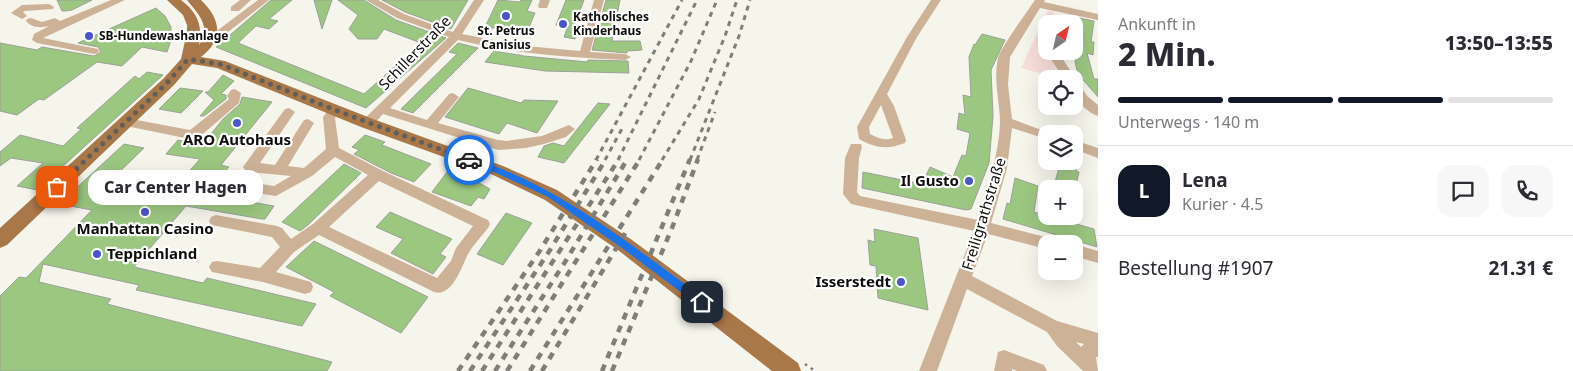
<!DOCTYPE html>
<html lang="de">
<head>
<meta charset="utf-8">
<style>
  :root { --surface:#fff; --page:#f7f7f7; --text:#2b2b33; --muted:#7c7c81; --line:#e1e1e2; --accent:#111827 }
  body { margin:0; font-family:"Noto Sans",sans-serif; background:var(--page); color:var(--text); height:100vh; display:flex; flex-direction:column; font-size:19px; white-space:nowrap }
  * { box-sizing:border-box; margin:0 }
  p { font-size:16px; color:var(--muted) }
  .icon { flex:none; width:28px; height:28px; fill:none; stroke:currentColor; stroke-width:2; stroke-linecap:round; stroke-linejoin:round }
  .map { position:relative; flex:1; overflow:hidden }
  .panel { display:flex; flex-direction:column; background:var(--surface); width:475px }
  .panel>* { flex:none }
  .needle { width:32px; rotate:34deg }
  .fabs { position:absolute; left:1038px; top:15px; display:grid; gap:10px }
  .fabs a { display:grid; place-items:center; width:45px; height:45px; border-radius:10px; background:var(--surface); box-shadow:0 5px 20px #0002; font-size:25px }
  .pin { position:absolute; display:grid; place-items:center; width:42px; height:42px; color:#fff; margin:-21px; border-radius:10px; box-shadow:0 2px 8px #0006 }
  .courier { position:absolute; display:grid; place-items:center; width:50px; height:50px; margin:-25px; border:4px solid #1a73e8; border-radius:50%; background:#fff; color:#222; box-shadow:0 1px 6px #0007 }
  .bubble { position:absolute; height:35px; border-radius:15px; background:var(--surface); box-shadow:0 5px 20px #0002; font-size:16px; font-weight:800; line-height:35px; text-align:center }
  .summary em { font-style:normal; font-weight:800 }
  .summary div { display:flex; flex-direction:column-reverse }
  .summary { display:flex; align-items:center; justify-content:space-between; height:85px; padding:0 20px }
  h1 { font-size:32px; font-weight:800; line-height:38px }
  .bar { display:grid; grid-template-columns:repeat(4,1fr); gap:8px 5px; align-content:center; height:60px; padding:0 20px }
  .bar i { height:6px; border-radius:4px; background:var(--line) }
  .bar .current { background:var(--accent) }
  .bar p { grid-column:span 4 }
  .line { display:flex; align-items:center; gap:12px; padding:0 20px; border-top:1px solid var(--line) }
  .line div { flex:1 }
  .round { display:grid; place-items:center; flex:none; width:52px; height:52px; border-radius:15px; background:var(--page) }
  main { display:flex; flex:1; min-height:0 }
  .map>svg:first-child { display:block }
  .green { fill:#f8deda }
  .building { fill:#9cc781; stroke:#9ba099 }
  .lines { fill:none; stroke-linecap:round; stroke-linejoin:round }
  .path { stroke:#7c7b76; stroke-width:2.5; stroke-dasharray:2.5 4.5; stroke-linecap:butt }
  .minor { fill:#cdb298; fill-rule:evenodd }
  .major { fill:#a97848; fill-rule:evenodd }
  .rail-far1 { stroke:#7f7e78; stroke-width:3; stroke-dasharray:5 5; stroke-linecap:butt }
  .rail { stroke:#7f7e78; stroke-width:4.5; stroke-dasharray:7 7; stroke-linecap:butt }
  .route { fill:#1a73e8 }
  .done { stroke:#5f5e5a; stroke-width:5; stroke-dasharray:0 9 }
  .poi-dot { fill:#4b56cb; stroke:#fff; stroke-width:2 }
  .labels { text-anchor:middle; stroke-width:4.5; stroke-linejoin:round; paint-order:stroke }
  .far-poi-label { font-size:12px; font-weight:bold; fill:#0e0d0b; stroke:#fff; text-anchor:start }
  .street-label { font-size:15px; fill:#0e0d0b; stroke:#fff }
  .poi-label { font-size:15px; font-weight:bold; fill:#0e0d0b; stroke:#fff }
</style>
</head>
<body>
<main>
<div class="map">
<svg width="1098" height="371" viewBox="0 0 1098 371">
  <rect width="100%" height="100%" fill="#f6f5ec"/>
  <path class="green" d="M1048 10 1055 12 1052 24H1046V51H1050L1055 67 1061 79 1021 68Z"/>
  <path class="building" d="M57 0H92L72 10 65 11H62Z
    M271 0H292L269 19 278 21 269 29 256 26 238 43 364 94 421 43 384 29 377 39H358L349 29 358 15 338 0H364L396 20 446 38 366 108 216 47Z
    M314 0H332L322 29Z
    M382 0H468L451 29 405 12Z
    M498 0 520 2 521 0H532L527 11 535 13 527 32 485 27Z
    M566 0H584L574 27 579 28 575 39 564 37 568 26 556 25Z
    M606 0H620L612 41H640L642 50 627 51V53L592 50Z
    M156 8 165 16 171 27V40L167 52 142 47 122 66 97 62 44 100 39 99 17 115 0 111V43L37 50 42 47 94 56 101 52 98 47 78 43Z
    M1079 18 1094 21 1091 42H1094L1093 55 1087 53 1094 79H1098V97L1078 74 1075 62 1078 38 1075 37Z
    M982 34 1005 40 991 70 993 116 989 163 971 209 966 210 862 188 863 172 922 184 930 167 953 177 962 155 966 156 970 133 957 129 959 113 965 115 963 95 971 97 969 57 974 44 975 45Z
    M458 43 478 48 413 113 401 109 457 54 449 52Z
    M494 51 524 56 577 61 587 62 588 60 628 61 629 73 545 71 485 62Z
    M147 72 163 75 37 190 17 186 43 163 11 158 0 166V152L20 135 63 146 81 129 77 128 135 76 139 79Z
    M223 75 234 81 221 94 226 95V99L204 116H200L214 100 205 92H208Z
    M180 88 203 91 181 113 159 109Z
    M468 88 521 103 524 100 558 101 537 133 507 123 499 134 445 117Z
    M242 97 272 102 221 165 229 167 206 194 274 206 265 219H262L186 206 134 267 203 283 207 278 316 304 302 326 136 290 139 285 43 264 39 282 111 299 107 304 332 362 327 371H0V296L19 277 26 278 92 210 59 204 124 144 144 148 107 184 167 196 200 159 166 154 178 140 202 145 223 119 240 104Z
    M598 103 610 104 564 163 538 157 544 146 553 143 564 146Z
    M365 135 385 142 382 145 431 164 414 182 391 173 354 154 359 150 352 147Z
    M1061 161H1079L1076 171 1079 172 1075 189 1055 182Z
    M344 164 361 173 308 225 300 231 282 222Z
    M447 172 481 184 490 189 484 199 478 197 471 206 432 192Z
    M1015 178 1038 186 1034 212 1094 229 1097 247 1003 219 1007 203 1010 204Z
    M390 212 452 239 440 254 446 257 433 274 391 253 403 239 376 227Z
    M506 213 532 223 503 265 477 254Z
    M874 229 918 238 928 310 878 298 876 266 870 265 868 240 875 242Z
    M314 241 428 297 401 333 330 296 334 292 286 267Z"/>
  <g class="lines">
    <path class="path" d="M805 364 815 371"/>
    <path class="minor" d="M111 0H125L43 38 98 49 99 51 98 53 94 54 37 43 32 40 34 34 49 26C41 28 32 28 26 21L27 19 31 18 42 22 55 18 60 21Z
      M240 0H251L239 11H231V7Z
      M258 0H269L210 46H202L201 44 202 42Z
      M366 0H378L404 14 453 32 474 0H484L462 34 526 46 580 51 594 0H604L590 52 625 54 631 57 625 60C569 57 513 54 458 40L390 108 427 120 449 94 453 93 459 97 438 123 498 140 507 141 542 136 569 125 575 129 566 137 544 144 526 148 498 150 383 114C377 120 372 129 363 126L361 123 363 120 449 37 397 18Z
      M540 0H550L547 8H539L538 6Z
      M931 0H941L917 37 887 94 894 106 906 140 905 143C887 150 875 148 859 139L857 127 907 37ZM881 105 893 138C884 141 878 138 870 134L869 127Z
      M1035 0H1045L1044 2 1098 14V20L1040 8 1010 57 1008 85 1012 119 1052 134H1046V139L1012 128 1007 168 991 223 1049 238 1054 240 1056 244H1046V249L988 234 972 276 1057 321 1098 333V357H1096L1098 371H1083L1057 346 1047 332 967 289 937 371H919L974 231 851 204 843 194 845 158 851 144H861L862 147 859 158 857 192 860 196 978 220C986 188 999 157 1000 123 1000 102 993 80 998 58 1001 47 1027 12 1035 0ZM1076 342 1084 344 1081 347Z
      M49 4 54 7 53 9 25 11 23 12 27 16 22 19 11 13 22 5Z
      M1053 51H1064V61L1076 79 1074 81 1078 82 1087 96 1098 105V116C1090 114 1078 103 1074 95 1073 90 1074 84 1074 79H1064L1052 61Z
      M235 89 241 93 239 103 204 133 195 137 185 138 126 126 120 122 126 118 190 130 229 99 227 96 231 90Z
      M335 106 341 110 335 118 339 148 383 171 488 220 490 224 488 228C482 236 473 245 468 254 462 266 452 298 434 292L319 235 294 252 276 272 311 282 313 287 311 292 305 294 263 282 212 272 209 267 212 262 217 261 260 268 280 247 272 237 211 225 209 221 211 217 216 215 277 226 282 228 291 239 313 224 368 175 335 157 312 176 276 196 229 189 224 188 222 184 224 180 229 179 274 186 291 176 250 172 245 170 243 167 285 109 289 108 295 112 260 163 275 165 304 120 308 119 314 123 288 166 304 168 326 149 323 117 331 107ZM379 181 473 226 456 248 451 261 437 278 329 227Z
      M1074 140 1098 148V158L1074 149Z
      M1074 244 1098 251V263L1074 256Z
      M1004 350 1044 365 1047 371H1017L1012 369V371H994L998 352Z"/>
    <path class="major" d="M167 0H181C197 12 203 25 199 45 212 26 198 14 187 0H201C221 19 224 39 201 57L225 61 373 119 503 166 557 190 632 240 798 363 801 371H772L618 250 545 200 491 174 361 127 217 68 192 64 174 85 7 245 0 248V228L164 78 181 59 187 32V25L183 15Z"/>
    <path class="rail-far1" d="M596 160 682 0
      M605 160 624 125
      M618 160 697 0
      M639 160 691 61 717 0
      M662 160 699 99 725 36 737 0
      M690 160 739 36 750 0
      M697 160 715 112"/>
    <path class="rail" d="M458 371 539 252 597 159
      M470 371 550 250 606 159
      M482 371 619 159
      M495 371 565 262 625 163
      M507 371 640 159
      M530 371 663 159
      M542 371 626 232
      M602 371 690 159
      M612 371 672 228 698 159"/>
  </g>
  <path class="route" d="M469 157C558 185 631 245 705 299V305H698L622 248 548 197 494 172 467 162 465 160Z"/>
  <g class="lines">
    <path class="done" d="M57 187 166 84 188 59 220 64 335 110 469 160"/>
  </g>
  <g class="poi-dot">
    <circle cx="506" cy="16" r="5"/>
    <circle cx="563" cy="24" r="5"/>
    <circle cx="89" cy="36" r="5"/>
    <circle cx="237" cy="123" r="5"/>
    <circle cx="969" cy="181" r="5"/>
    <circle cx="145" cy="212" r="5"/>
    <circle cx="97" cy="254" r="5"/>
    <circle cx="901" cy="282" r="5"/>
  </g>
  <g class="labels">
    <g class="far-poi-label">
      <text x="573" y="21">Katholisches<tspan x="573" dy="14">Kinderhaus</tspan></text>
      <text x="506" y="35" text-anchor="middle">St. Petrus<tspan x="506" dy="14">Canisius</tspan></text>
      <text x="99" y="40">SB-Hundewashanlage</text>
    </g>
    <g class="street-label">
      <text transform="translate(415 53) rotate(-46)" y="5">Schillerstraße</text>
      <text transform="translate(984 214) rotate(-73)" y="5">Freiligrathstraße</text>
    </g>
    <g class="poi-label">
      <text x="237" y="145">ARO Autohaus</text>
      <text x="959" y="186" text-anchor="end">Il Gusto</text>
      <text x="145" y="234">Manhattan Casino</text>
      <text x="107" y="259" text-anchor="start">Teppichland</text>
      <text x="891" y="287" text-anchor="end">Isserstedt</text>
    </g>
  </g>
</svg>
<div class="fabs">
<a><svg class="needle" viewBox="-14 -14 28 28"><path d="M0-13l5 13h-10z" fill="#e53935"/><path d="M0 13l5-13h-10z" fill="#7c7c81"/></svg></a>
<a><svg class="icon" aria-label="locate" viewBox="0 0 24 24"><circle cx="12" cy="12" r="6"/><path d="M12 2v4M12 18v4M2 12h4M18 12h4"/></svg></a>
<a><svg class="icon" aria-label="layers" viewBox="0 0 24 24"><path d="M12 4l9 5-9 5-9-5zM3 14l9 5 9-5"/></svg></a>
<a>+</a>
<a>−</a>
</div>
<div class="pin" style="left:57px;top:187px;background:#ea580c"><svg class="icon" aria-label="bag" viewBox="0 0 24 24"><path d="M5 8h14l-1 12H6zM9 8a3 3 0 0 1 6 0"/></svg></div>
<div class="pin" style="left:702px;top:302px;background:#1f2937"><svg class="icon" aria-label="home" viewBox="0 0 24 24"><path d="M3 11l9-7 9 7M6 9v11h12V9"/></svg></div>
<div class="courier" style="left:469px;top:160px"><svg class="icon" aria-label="car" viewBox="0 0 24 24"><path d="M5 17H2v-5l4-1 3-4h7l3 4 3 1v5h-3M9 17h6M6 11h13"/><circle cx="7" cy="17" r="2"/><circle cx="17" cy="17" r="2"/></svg></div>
<div class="bubble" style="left:88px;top:170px;width:175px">Car Center Hagen</div>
</div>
<section class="panel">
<div class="summary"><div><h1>2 Min.</h1><p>Ankunft in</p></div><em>13:50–13:55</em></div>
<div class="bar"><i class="current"></i><i class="current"></i><i class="current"></i><i></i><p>Unterwegs · 140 m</p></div>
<div class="line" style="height:90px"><b class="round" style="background:var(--accent);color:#fff">L</b><div><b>Lena</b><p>Kurier · 4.5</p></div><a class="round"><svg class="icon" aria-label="chat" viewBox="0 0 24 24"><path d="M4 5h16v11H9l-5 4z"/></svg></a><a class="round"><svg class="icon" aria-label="phone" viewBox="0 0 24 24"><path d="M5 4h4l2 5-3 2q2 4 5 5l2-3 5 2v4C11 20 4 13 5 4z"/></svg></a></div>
<div class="line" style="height:65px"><div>Bestellung #1907</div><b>21.31 €</b></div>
</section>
</main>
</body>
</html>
